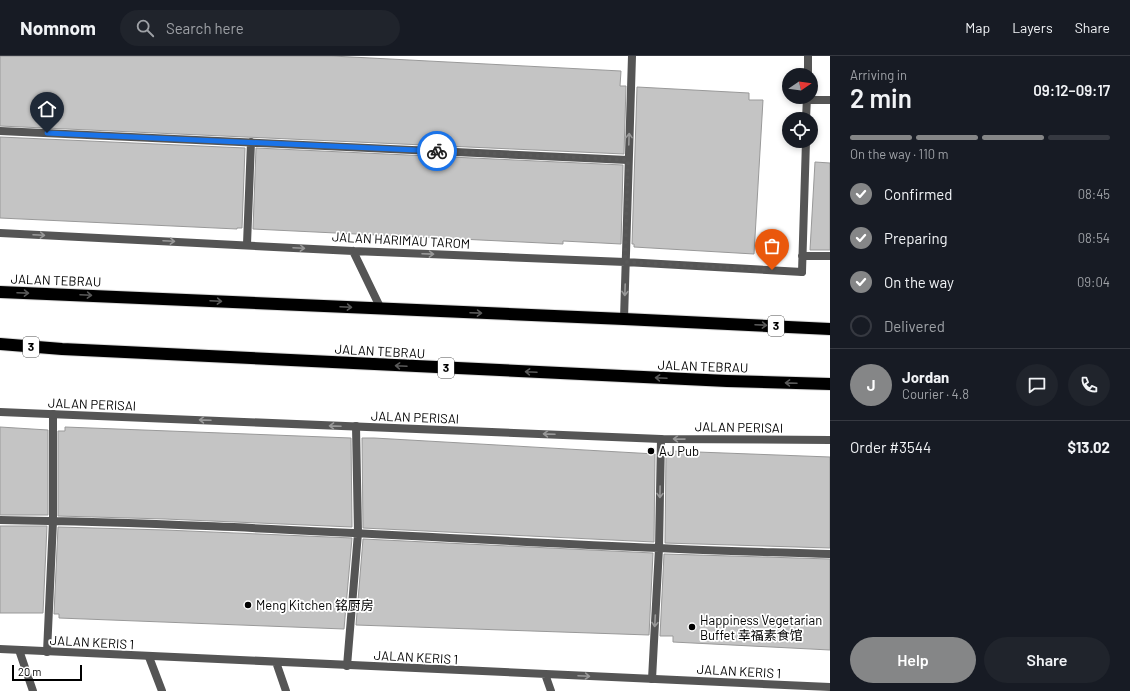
<!DOCTYPE html>
<html lang="en">
<head>
<meta charset="utf-8">
<style>
  :root { --surface:#171b24; --page:#20242c; --text:#f1f3f6; --muted:#9ea1a6; --line:#363941; --accent:#858687 }
  body { margin:0; font-family:Barlow,"Noto Sans SC",sans-serif; background:var(--page); color:var(--text); height:100vh; display:flex; flex-direction:column; font-size:15px; white-space:nowrap }
  * { box-sizing:border-box; margin:0 }
  p { font-size:13px; color:var(--muted) }
  .icon { flex:none; width:22px; height:22px; fill:none; stroke:currentColor; stroke-width:2; stroke-linecap:round; stroke-linejoin:round }
  .map { position:relative; flex:1; overflow:hidden }
  .details { display:flex; flex-direction:column; background:var(--surface); width:300px }
  .details>* { flex:none }
  .needle { width:26px; rotate:77deg }
  .buttons { position:absolute; left:782px; top:12px; display:grid; gap:8px }
  .buttons a { display:grid; place-items:center; width:36px; height:36px; border-radius:50%; background:var(--surface); box-shadow:0 2px 6px #0003; font-size:20px }
  .scale { position:absolute; left:12px; bottom:10px; width:70px; box-sizing:border-box; padding-left:4px; border:2px solid #000; border-top:0; font-size:11px; line-height:14px; white-space:nowrap; color:#000; -webkit-text-stroke:3px #fff; paint-order:stroke }
  .pin { position:absolute; display:grid; place-items:center; width:34px; height:34px; color:#fff; margin:-41px -17px; border-radius:50% 50% 50% 0; rotate:-45deg; box-shadow:0 0 4px #0007 }
  .pin .icon { rotate:45deg }
  .courier { position:absolute; display:grid; place-items:center; width:40px; height:40px; margin:-20px; border:3px solid #1a73e8; border-radius:50%; background:#fff; color:#222; box-shadow:0 1px 5px #0007 }
  .overview em { font-style:normal; font-weight:600 }
  .overview div { display:flex; flex-direction:column-reverse }
  .overview { display:flex; align-items:center; justify-content:space-between; height:68px; padding:0 20px }
  h1 { font-size:26px; font-weight:600; line-height:30px }
  .bar { display:grid; grid-template-columns:repeat(4,1fr); gap:6px 4px; align-content:center; height:48px; padding:0 20px }
  .bar i { height:5px; border-radius:3px; background:var(--line) }
  .bar .on { background:var(--accent) }
  .bar p { grid-column:span 4 }
  .line { display:flex; align-items:center; gap:10px; padding:0 20px; border-top:1px solid var(--line) }
  .line div { flex:1 }
  .round { display:grid; place-items:center; flex:none; width:42px; height:42px; border-radius:21px; background:var(--page) }
  ol { padding:0 20px; list-style:none }
  li { display:flex; align-items:center; gap:12px; height:44px }
  li p { margin-inline-start:auto }
  li .icon { padding:4px; border-radius:50%; background:var(--accent); color:#fff; stroke-width:4 }
  li:last-child { color:var(--muted) }
  li i { width:22px; height:22px; border:2px solid var(--line); border-radius:50% }
  .button { display:flex; gap:8px; margin-top:auto; padding:8px 20px }
  .button a { flex:1; height:46px; border-radius:24px; background:var(--accent); color:#fff; font-size:16px; font-weight:600; line-height:46px; text-align:center }
  .button a+a { background:var(--page); color:var(--text) }
  header { display:flex; align-items:center; gap:24px; box-sizing:border-box; height:56px; padding:0 20px; background:var(--surface); border-bottom:1px solid var(--line) }
  header strong { font-size:19px }
  nav { display:flex; gap:22px; margin-inline-start:auto; font-size:14px }
  .search { width:280px; height:36px; background:var(--page); display:flex; align-items:center; gap:10px; box-sizing:border-box; padding:0 14px; border-radius:22px; color:var(--muted); font-size:15px }
  main { display:flex; flex:1; min-height:0 }
  .map>svg:first-child { display:block }
  .building { fill:#c4c4c4; stroke:#999 }
  .lines { fill:none; stroke-linecap:round; stroke-linejoin:round }
  .highway-casing { stroke:#dbdbdb; stroke-width:14 }
  .lane { stroke:#555; stroke-width:8 }
  .street { stroke:#555; stroke-width:8 }
  .highway { stroke:#000; stroke-width:12 }
  .oneway { stroke:#999 }
  .oneway2 { stroke:#595959 }
  .done { stroke:#595959; stroke-width:4; stroke-dasharray:0 7.2 }
  .route { stroke:#1a73e8; stroke-width:5 }
  .poi-dot { fill:#000; stroke:#fff; stroke-width:1.5 }
  .labels { text-anchor:middle; stroke-width:3.5; stroke-linejoin:round; paint-order:stroke }
  .shield { fill:#fff; stroke:#4c4c4c; stroke-width:1 }
  .shield-label { font-size:12px; font-weight:bold; fill:#000 }
  .street-label { font-size:13px; fill:#000; stroke:#fff }
  .poi-label { font-size:13px; fill:#000; stroke:#fff; text-anchor:start }
</style>
</head>
<body>
<header>
<strong>Nomnom</strong>
<div class="search"><svg class="icon" aria-label="search" viewBox="0 0 24 24"><circle cx="10" cy="10" r="6"/><path d="M15 15l6 6"/></svg>Search here</div>
<nav><a>Map</a><a>Layers</a><a>Share</a></nav>
</header>
<main>
<div class="map">
<svg width="830" height="635" viewBox="0 0 830 635">
  <rect width="100%" height="100%" fill="#fff"/>
  <path class="building" d="M0 0H332L621 15 620 30H626L624 98 0 70Z
    M637 31 749 37V44H763L754 198 634 191V188H632Z
    M0 81 245 92 242 172H237V173L0 162Z
    M256 92 623 109 621 188 563 185V188L253 173Z
    M815 106 830 107V194H810Z
    M0 371 48 374V459H0Z
    M65 371 351 382 352 471 165 463 58 460V375H65Z
    M362 382H374L655 398 654 486 363 472Z
    M671 395 830 401V492L665 487 666 399H671Z
    M0 470H47L43 557H0Z
    M58 471 165 474 352 482 344 573 59 562V558H54Z
    M363 483 653 497 649 579 356 569Z
    M664 498 830 503V594L673 586V580H660Z"/>
  <g class="lines">
    <defs>
      <path id="highway" d="M0 236 624 263 830 273
        M0 288 62 293 727 325 830 328"/>
    </defs>
    <use href="#highway" class="highway-casing"/>
    <path class="lane" d="M808 19V0
      M807 44H830
      M806 63 807 41
      M0 75 628 104
      M247 188 251 86
      M802 200H830
      M802 216 806 85
      M0 464C220 467 439 483 659 492 716 495 773 496 830 498
      M47 596 53 465V358
      M149 601 162 635
      M347 610 358 477 356 370
      M652 623 659 492 661 383"/>
    <path class="street" d="M0 177 353 195 625 206 802 216
      M353 195 381 253
      M624 263 632 0
      M0 356 661 383 830 384
      M0 593 830 631
      M19 594 33 635
      M276 606 286 635
      M545 618 551 635"/>
    <use href="#highway" class="highway"/>
  </g>
  <defs><path id="oneway-shaft" d="M-6 0H5M1.5-3L5.5 0L1.5 3" fill="none" stroke-width="1.6" stroke-linecap="round" stroke-linejoin="round"/></defs>
  <g class="oneway">
    <use href="#oneway-shaft" transform="translate(629 83) rotate(-88)"/>
    <use href="#oneway-shaft" transform="translate(39 179) rotate(3)"/>
    <use href="#oneway-shaft" transform="translate(169 185) rotate(3)"/>
    <use href="#oneway-shaft" transform="translate(299 192) rotate(3)"/>
    <use href="#oneway-shaft" transform="translate(428 198) rotate(2)"/>
    <use href="#oneway-shaft" transform="translate(625 234) rotate(92)"/>
    <use href="#oneway-shaft" transform="translate(205 364) rotate(-178)"/>
    <use href="#oneway-shaft" transform="translate(335 370) rotate(-178)"/>
    <use href="#oneway-shaft" transform="translate(549 378) rotate(-178)"/>
    <use href="#oneway-shaft" transform="translate(679 383) rotate(-179)"/>
    <use href="#oneway-shaft" transform="translate(660 436) rotate(91)"/>
    <use href="#oneway-shaft" transform="translate(655 565) rotate(93)"/>
    <use href="#oneway-shaft" transform="translate(584 620) rotate(3)"/>
  </g>
  <g class="oneway2">
    <use href="#oneway-shaft" transform="translate(23 237) rotate(2)"/>
    <use href="#oneway-shaft" transform="translate(86 239) rotate(3)"/>
    <use href="#oneway-shaft" transform="translate(216 245) rotate(3)"/>
    <use href="#oneway-shaft" transform="translate(346 251) rotate(3)"/>
    <use href="#oneway-shaft" transform="translate(476 257) rotate(2)"/>
    <use href="#oneway-shaft" transform="translate(761 269) rotate(3)"/>
    <use href="#oneway-shaft" transform="translate(401 310) rotate(-177)"/>
    <use href="#oneway-shaft" transform="translate(531 316) rotate(-177)"/>
    <use href="#oneway-shaft" transform="translate(661 322) rotate(-177)"/>
    <use href="#oneway-shaft" transform="translate(791 327) rotate(-178)"/>
  </g>
  <g class="lines">
    <path class="done" d="M437 95 628 104 625 206 772 214"/>
    <path class="route" d="M47 77 437 95"/>
  </g>
  <g class="poi-dot">
    <circle cx="651" cy="395" r="4"/>
    <circle cx="248" cy="549" r="4"/>
    <circle cx="692" cy="571" r="4"/>
  </g>
  <g class="labels">
    <g class="shield">
      <rect x="768" y="260" width="16" height="20" rx="3"/>
      <rect x="23" y="281" width="16" height="20" rx="3"/>
      <rect x="438" y="302" width="16" height="20" rx="3"/>
    </g>
    <g class="shield-label">
      <text x="776" y="274">3</text>
      <text x="31" y="295">3</text>
      <text x="446" y="316">3</text>
    </g>
    <g class="street-label">
      <text transform="translate(401 184) rotate(3)" y="5">JALAN HARIMAU TAROM</text>
      <text transform="translate(56 224) rotate(2)" y="5">JALAN TEBRAU</text>
      <text transform="translate(380 295) rotate(3)" y="5">JALAN TEBRAU</text>
      <text transform="translate(703 310) rotate(2)" y="5">JALAN TEBRAU</text>
      <text transform="translate(92 348) rotate(2)" y="5">JALAN PERISAI</text>
      <text transform="translate(415 361) rotate(2)" y="5">JALAN PERISAI</text>
      <text transform="translate(739 371) rotate(1)" y="5">JALAN PERISAI</text>
      <text transform="translate(92 586) rotate(3)" y="5">JALAN KERIS 1</text>
      <text transform="translate(416 601) rotate(3)" y="5">JALAN KERIS 1</text>
      <text transform="translate(739 615) rotate(3)" y="5">JALAN KERIS 1</text>
    </g>
    <g class="poi-label">
      <text x="659" y="400">AJ Pub</text>
      <text x="256" y="554">Meng Kitchen 铭厨房</text>
      <text x="700" y="569">Happiness Vegetarian<tspan x="700" dy="15">Buffet 幸福素食馆</tspan></text>
    </g>
  </g>
</svg>
<div class="buttons">
<a><svg class="needle" viewBox="-14 -14 28 28"><path d="M0-13l5 13h-10z" fill="#e53935"/><path d="M0 13l5-13h-10z" fill="#9ea1a6"/></svg></a>
<a><svg class="icon" aria-label="locate" viewBox="0 0 24 24"><circle cx="12" cy="12" r="6"/><path d="M12 2v4M12 18v4M2 12h4M18 12h4"/></svg></a>
</div>
<div class="scale">20 m</div>
<div class="pin" style="left:772px;top:214px;background:#ea580c"><svg class="icon" aria-label="bag" viewBox="0 0 24 24"><path d="M5 8h14l-1 12H6zM9 8a3 3 0 0 1 6 0"/></svg></div>
<div class="pin" style="left:47px;top:77px;background:#1f2937"><svg class="icon" aria-label="home" viewBox="0 0 24 24"><path d="M3 11l9-7 9 7M6 9v11h12V9"/></svg></div>
<div class="courier" style="left:437px;top:95px"><svg class="icon" aria-label="bike" viewBox="0 0 24 24"><circle cx="6" cy="16" r="4"/><circle cx="18" cy="16" r="4"/><path d="M6 16l4-8h5l3 8M10 8l3 8H6M13 5h3"/></svg></div>
</div>
<section class="details">
<div class="overview"><div><h1>2 min</h1><p>Arriving in</p></div><em>09:12–09:17</em></div>
<div class="bar"><i class="on"></i><i class="on"></i><i class="on"></i><i></i><p>On the way · 110 m</p></div>
<ol>
<li><svg class="icon" aria-label="check" viewBox="0 0 24 24"><path d="M5 12l5 5 9-10"/></svg>Confirmed<p>08:45</p></li>
<li><svg class="icon" aria-label="check" viewBox="0 0 24 24"><path d="M5 12l5 5 9-10"/></svg>Preparing<p>08:54</p></li>
<li><svg class="icon" aria-label="check" viewBox="0 0 24 24"><path d="M5 12l5 5 9-10"/></svg>On the way<p>09:04</p></li>
<li><i></i>Delivered</li>
</ol>
<div class="line" style="height:72px"><b class="round" style="background:var(--accent);color:#fff">J</b><div><b>Jordan</b><p>Courier · 4.8</p></div><a class="round"><svg class="icon" aria-label="chat" viewBox="0 0 24 24"><path d="M4 5h16v11H9l-5 4z"/></svg></a><a class="round"><svg class="icon" aria-label="phone" viewBox="0 0 24 24"><path d="M5 4h4l2 5-3 2q2 4 5 5l2-3 5 2v4C11 20 4 13 5 4z"/></svg></a></div>
<div class="line" style="height:52px"><div>Order #3544</div><b>$13.02</b></div>
<div class="button"><a>Help</a><a>Share</a></div>
</section>
</main>
</body>
</html>
